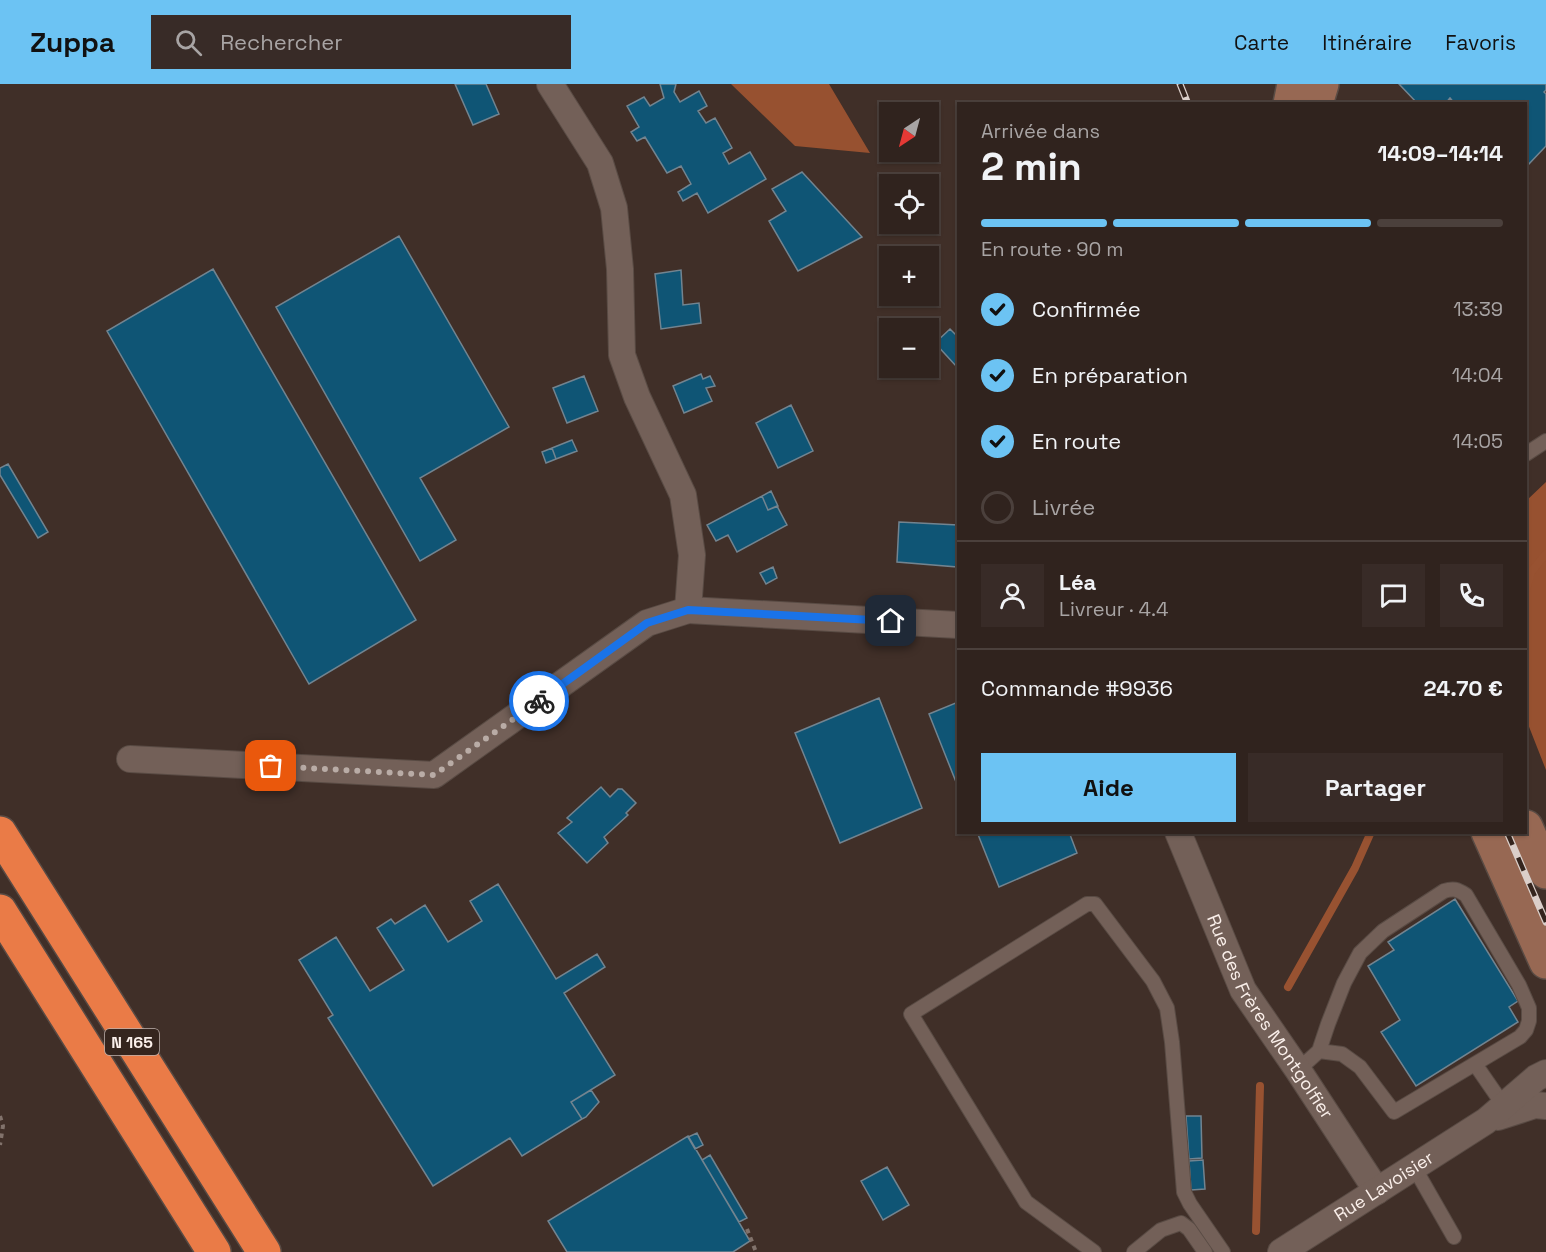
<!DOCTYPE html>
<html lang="fr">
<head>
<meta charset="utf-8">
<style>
  :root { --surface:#30231e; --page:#382b27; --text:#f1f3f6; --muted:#a8a4a4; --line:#4b403c; --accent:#6cc3f3 }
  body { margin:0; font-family:"Space Grotesk",sans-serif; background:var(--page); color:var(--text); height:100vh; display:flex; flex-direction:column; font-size:22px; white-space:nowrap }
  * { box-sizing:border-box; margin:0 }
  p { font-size:20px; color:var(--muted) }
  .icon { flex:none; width:33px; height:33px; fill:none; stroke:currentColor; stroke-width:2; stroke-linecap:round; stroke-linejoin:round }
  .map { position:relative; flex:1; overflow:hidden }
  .details { position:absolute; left:957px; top:18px; width:570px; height:732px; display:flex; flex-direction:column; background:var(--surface); border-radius:0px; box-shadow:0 2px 4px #0004,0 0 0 2px var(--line) }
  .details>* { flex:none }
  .needle { width:39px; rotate:216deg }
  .controls { position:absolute; left:879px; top:18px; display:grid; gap:12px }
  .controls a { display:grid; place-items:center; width:60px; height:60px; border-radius:0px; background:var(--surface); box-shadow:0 2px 4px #0004,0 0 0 2px var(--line); font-size:30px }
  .pin { position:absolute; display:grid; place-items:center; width:51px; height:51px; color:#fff; margin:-26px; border-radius:12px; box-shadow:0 3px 9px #0006 }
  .courier { position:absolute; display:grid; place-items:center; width:60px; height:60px; margin:-30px; border:4px solid #1a73e8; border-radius:50%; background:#fff; color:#222; box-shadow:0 2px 8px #0007 }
  .headline em { font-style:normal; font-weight:800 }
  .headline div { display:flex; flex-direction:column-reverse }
  .headline { display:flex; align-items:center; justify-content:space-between; height:102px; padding:0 24px }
  h1 { font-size:39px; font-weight:800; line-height:45px }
  .bar { display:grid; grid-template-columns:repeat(4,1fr); gap:9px 6px; align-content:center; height:72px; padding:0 24px }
  .bar i { height:8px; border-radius:4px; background:var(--line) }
  .bar .on { background:var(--accent) }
  .bar p { grid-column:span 4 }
  .line { display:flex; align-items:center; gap:15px; padding:0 24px; border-top:2px solid var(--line) }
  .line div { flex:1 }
  .round { display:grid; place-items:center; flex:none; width:63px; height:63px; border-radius:0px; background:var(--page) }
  ol { padding:0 24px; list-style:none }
  li { display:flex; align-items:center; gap:18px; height:66px }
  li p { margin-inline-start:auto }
  li .icon { padding:6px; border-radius:50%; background:var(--accent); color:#111; stroke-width:4 }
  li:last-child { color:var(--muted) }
  li i { width:33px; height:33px; border:3px solid var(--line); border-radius:50% }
  .button { display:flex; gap:12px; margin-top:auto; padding:12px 24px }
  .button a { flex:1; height:69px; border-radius:0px; background:var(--accent); color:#111; font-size:24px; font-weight:800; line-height:69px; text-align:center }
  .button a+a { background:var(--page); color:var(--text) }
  header { display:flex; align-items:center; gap:36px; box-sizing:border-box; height:84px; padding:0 30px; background:var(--accent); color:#111 }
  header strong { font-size:28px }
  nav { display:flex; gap:33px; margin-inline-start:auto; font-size:21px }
  .search { width:420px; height:54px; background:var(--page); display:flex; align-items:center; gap:15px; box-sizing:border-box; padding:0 21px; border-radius:0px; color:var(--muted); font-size:22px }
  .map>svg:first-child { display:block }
  .forest { fill:#975130 }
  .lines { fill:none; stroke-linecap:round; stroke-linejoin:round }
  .stream { stroke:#985231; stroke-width:8 }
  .building { fill:#0f5575; stroke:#728490; stroke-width:1.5 }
  .lane-casing { stroke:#594b44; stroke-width:16 }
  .street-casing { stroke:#594b44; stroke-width:28 }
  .secondary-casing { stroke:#594b44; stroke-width:36 }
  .highway-casing { stroke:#594b44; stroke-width:36 }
  .path { stroke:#81726b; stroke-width:4; stroke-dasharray:4.5 4.5; stroke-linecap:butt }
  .lane { stroke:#736058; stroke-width:14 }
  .street { stroke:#736058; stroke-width:26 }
  .secondary { stroke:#976853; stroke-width:33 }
  .highway { stroke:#ea7b47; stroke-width:33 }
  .rail-casing { stroke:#dbcfca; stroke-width:7 }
  .rail { stroke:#35251e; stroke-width:4.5; stroke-dasharray:14; stroke-linecap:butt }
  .done { stroke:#b9aca6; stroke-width:6; stroke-dasharray:0 10.8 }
  .route { stroke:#1a73e8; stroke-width:8 }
  .labels { text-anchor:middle; stroke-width:5; stroke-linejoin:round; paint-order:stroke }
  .shield { fill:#35251e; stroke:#bfb2ad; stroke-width:1.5 }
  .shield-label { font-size:16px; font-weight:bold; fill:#faefea }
  .street-label { font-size:18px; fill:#faefea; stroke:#35251e }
</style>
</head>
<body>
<header>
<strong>Zuppa</strong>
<div class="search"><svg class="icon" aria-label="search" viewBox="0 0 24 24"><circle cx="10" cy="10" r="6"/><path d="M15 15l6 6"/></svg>Rechercher</div>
<nav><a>Carte</a><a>Itinéraire</a><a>Favoris</a></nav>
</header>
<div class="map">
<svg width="1546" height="1168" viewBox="0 0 1546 1168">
  <rect width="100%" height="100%" fill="#402f28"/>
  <path class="forest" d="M731 0H829L870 69 795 62Z
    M1546 398V686L1526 635V417Z"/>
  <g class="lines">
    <path class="stream" d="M1526 505 1531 488 1546 470
      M1288 903 1355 784 1371 748
      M1256 1147 1260 1002"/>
  </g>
  <path class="building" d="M455 0H486L499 30 473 41Z
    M660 0H676L674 8 680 18 699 7 707 22 698 27 706 39 715 34 732 64 723 69 729 80 750 68 766 95 708 129 697 109 683 117 678 108 691 100 681 82 667 89 645 53 637 57 631 48 639 43 627 22 644 13 650 22 664 14Z
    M1399 0H1546V6L1544 8 1546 10V62L1526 83V20H1455L1450 14 1445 20H1418Z
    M802 88 862 153 798 187 769 137 786 127 772 105Z
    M399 152 509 343 420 394 456 456 420 477 276 223Z
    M213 185 416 536 309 600 107 247Z
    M681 186 683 221 699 219 701 239 661 245 655 190Z
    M950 245 958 253V280L956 282 935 259Z
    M701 290 703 295 710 292 715 302 706 304 712 317 684 329 673 302Z
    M584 292 598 327 567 339 553 304Z
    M791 321 813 367 778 384 756 339Z
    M572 356 577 367 556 375 552 364Z
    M552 364 556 375 546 379 542 368Z
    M8 380 48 448 38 454 0 391V384Z
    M771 407 778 422 768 426 762 412Z
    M762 412 768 426 777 422 787 441 737 468 728 451 716 457 707 441Z
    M899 438 958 441V506H956L957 483 897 478Z
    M773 483 777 494 766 500 760 489Z
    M879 614 922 724 840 759 795 649Z
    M958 618V703L929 630Z
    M601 703 610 713 618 705H622L636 719 626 729 628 731 604 753 608 759 587 779 558 749 572 738 567 734Z
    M977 748H1069L1077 769 999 803Z
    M498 800 556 895 597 870 605 883 564 909 615 991 571 1018 582 1035 522 1072 510 1054 433 1102 328 934 333 931 299 876 336 853 370 907 404 886 377 844 391 835 395 840 425 821 448 858 482 837 470 817Z
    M1455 815 1518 917 1509 923 1518 938 1416 1002 1381 948 1400 936 1368 882 1394 866 1388 858Z
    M591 1006 599 1018 586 1033 582 1035 571 1018Z
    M1186 1032H1201L1202 1074 1189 1075Z
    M697 1049 703 1061 695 1065 688 1053Z
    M688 1052 750 1157 733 1168H567L548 1137Z
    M710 1071 747 1134 739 1138 702 1076Z
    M1203 1076 1205 1105 1191 1106 1189 1077Z
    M887 1083 909 1121 883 1136 861 1097Z"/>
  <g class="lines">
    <defs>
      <path id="lane" d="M1526 370 1546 357
        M1475 980 1504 1022
        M1298 986 1319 967 1328 940 1344 899 1360 869 1383 847 1444 807C1453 804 1457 805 1466 811L1519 901 1529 924V937L1526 946 1520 953 1394 1028 1360 983 1342 970 1319 967
        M1414 1083 1454 1153
        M1094 1168 1026 1118 911 930 1087 820H1095L1153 897 1167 924 1172 958 1184 1108 1190 1120 1223 1168
        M1134 1168 1161 1146 1181 1139 1189 1145 1205 1168"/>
      <g id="street">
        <path d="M688 526 958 541"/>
        <path d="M130 675 434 691 647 539 688 526 692 471 683 411 637 313 622 271 620 185 614 124 600 79 550 0"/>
        <path id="s1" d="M1178 748 1243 906 1298 986 1377 1107"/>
        <path d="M1498 1033 1535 1021 1546 1022"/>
        <path id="s2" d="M1281 1168 1486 1037 1536 994 1546 989"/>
      </g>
      <path id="secondary" d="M1290 20 1294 0
        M1316 20 1322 0
        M1526 743 1546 788
        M1488 748 1546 878"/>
      <path id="highway" d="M0 749 264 1168
        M0 827 214 1168"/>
    </defs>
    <use href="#lane" class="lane-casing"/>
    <use href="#street" class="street-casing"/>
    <use href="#secondary" class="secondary-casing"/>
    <use href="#highway" class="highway-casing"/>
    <path class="path" d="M0 1032 3 1042 0 1061
      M747 1145 756 1168"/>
    <use href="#lane" class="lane"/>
    <use href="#street" class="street"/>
    <use href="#secondary" class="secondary"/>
    <use href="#highway" class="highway"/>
    <defs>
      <path id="rail" d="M1180 0 1188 20
        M1507 748 1546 838"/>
    </defs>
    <use href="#rail" class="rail-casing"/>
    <use href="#rail" class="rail"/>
  </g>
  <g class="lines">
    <path class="done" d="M271 682 434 691 539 617"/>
    <path class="route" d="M539 617 647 539 688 526 891 537"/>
  </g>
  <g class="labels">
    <rect class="shield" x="105" y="945" width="54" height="26" rx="4.5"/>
    <g class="shield-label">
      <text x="132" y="964">N 165</text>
    </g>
    <g class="street-label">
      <text dy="6" stroke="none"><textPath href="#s1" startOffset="207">Rue des Frères Montgolfier</textPath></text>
      <text dy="6" stroke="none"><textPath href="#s2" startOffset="122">Rue Lavoisier</textPath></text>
    </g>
  </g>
</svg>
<div class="controls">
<a><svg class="needle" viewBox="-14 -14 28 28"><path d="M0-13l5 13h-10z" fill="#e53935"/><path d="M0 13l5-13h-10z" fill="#a8a4a4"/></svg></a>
<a><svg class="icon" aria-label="locate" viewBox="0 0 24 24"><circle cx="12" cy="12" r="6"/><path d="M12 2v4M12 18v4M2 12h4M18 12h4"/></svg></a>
<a>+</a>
<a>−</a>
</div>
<div class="pin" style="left:271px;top:682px;background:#ea580c"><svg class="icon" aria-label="bag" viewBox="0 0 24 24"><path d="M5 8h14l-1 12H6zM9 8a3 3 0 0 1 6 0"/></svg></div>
<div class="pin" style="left:891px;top:537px;background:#1f2937"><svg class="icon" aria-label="home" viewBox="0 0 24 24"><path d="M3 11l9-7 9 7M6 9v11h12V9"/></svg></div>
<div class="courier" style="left:539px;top:617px"><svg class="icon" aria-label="bike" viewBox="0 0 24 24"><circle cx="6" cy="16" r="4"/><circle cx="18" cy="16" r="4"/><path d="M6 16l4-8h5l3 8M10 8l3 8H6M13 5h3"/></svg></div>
<section class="details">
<div class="headline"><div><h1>2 min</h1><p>Arrivée dans</p></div><em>14:09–14:14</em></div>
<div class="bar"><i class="on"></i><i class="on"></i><i class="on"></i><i></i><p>En route · 90 m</p></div>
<ol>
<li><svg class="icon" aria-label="check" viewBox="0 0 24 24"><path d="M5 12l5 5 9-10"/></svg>Confirmée<p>13:39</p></li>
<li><svg class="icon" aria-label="check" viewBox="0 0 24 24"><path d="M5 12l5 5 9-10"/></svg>En préparation<p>14:04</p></li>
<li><svg class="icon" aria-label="check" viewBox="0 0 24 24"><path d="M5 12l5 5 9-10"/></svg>En route<p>14:05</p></li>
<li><i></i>Livrée</li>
</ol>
<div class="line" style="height:108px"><a class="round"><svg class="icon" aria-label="person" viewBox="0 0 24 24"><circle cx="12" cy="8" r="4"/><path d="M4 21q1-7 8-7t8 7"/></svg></a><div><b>Léa</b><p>Livreur · 4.4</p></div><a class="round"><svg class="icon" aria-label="chat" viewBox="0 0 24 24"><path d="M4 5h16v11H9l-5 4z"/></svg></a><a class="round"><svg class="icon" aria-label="phone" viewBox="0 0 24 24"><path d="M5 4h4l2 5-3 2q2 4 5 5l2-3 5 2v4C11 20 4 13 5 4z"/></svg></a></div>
<div class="line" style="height:78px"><div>Commande #9936</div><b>24.70 €</b></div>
<div class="button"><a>Aide</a><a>Partager</a></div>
</section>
</div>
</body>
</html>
